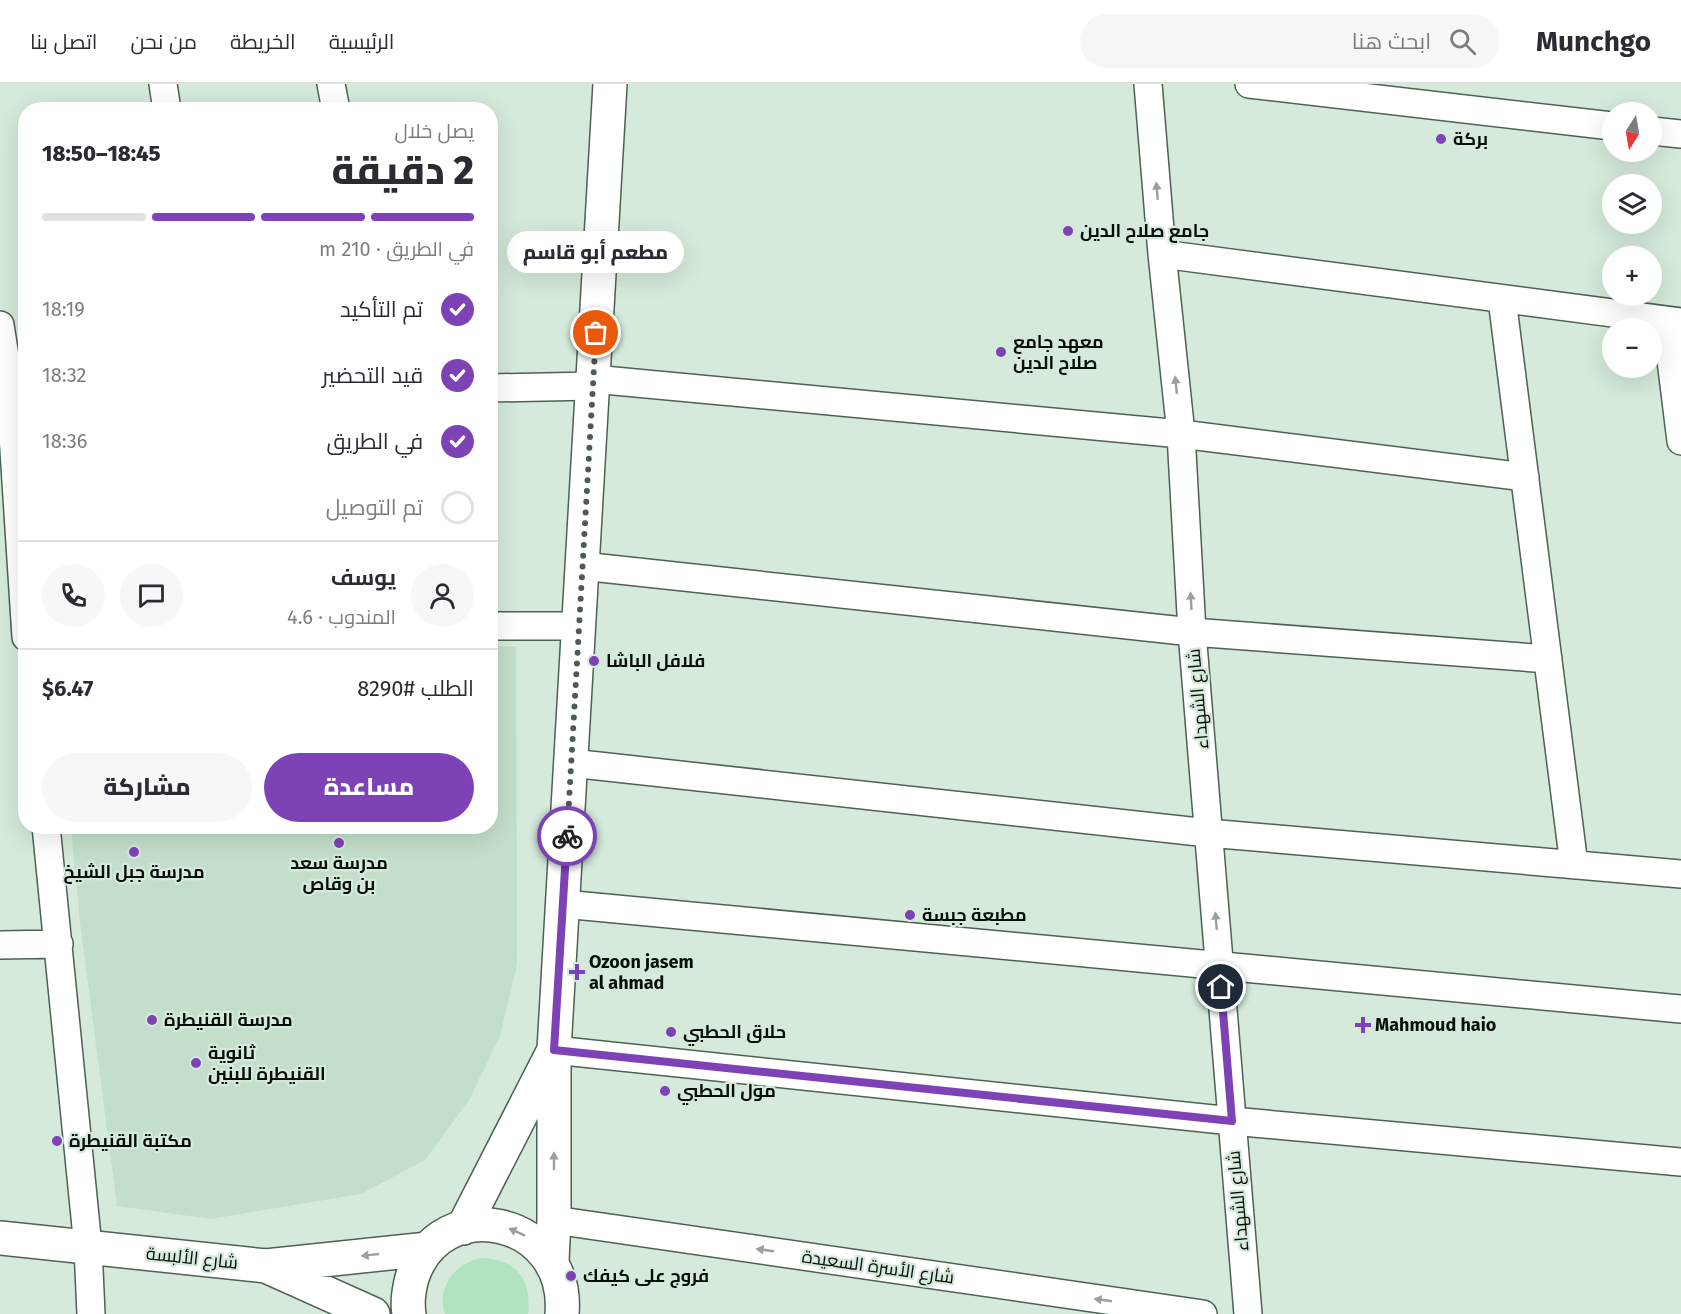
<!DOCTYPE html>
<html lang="ar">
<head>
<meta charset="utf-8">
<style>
  :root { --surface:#fff; --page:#f7f7f7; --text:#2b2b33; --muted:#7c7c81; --line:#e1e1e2; --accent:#7e42b7 }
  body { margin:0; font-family:"Fira Sans",Cairo,sans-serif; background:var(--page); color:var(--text); direction:rtl; height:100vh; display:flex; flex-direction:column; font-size:22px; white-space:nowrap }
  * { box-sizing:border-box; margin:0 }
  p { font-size:20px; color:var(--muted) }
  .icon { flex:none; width:33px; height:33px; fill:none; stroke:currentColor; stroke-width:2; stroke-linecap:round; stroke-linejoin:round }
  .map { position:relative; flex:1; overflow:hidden; direction:ltr }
  .drawer { position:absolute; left:18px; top:18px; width:480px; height:732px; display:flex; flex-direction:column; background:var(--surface); border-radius:24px; box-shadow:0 6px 24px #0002; direction:rtl }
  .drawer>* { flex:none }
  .needle { width:39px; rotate:191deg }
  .fabs { position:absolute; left:1602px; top:18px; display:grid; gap:12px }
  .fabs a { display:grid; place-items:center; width:60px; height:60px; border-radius:50%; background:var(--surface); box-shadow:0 6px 24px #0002; font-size:30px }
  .pin { position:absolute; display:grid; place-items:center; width:51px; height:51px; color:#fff; margin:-26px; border:3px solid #fff; border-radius:50%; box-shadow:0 2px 6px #0007 }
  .courier { position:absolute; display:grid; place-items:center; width:60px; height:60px; margin:-30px; border:4px solid #7e42b7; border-radius:50%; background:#fff; color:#222; box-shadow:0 2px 8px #0007 }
  .bubble { position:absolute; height:42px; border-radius:21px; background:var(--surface); box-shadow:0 6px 24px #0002; font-size:20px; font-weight:800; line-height:42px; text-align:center; direction:rtl }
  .overview em { font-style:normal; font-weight:800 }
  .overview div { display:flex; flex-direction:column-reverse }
  .overview { display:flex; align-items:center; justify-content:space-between; height:102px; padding:0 24px }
  h1 { font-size:39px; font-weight:800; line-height:45px }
  .bar { display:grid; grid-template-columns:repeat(4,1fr); gap:9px 6px; align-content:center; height:72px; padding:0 24px }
  .bar i { height:8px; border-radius:4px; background:var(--line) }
  .bar .on { background:var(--accent) }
  .bar p { grid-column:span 4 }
  .line { display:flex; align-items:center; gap:15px; padding:0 24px; border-top:2px solid var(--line) }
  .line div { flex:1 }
  .round { display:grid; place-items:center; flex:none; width:63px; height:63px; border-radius:32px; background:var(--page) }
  ol { padding:0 24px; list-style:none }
  li { display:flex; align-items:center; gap:18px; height:66px }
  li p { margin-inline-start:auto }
  li .icon { padding:6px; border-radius:50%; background:var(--accent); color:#fff; stroke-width:4 }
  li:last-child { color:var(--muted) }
  li i { width:33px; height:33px; border:3px solid var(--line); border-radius:50% }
  .action { display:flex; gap:12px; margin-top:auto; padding:12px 24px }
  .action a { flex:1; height:69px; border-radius:36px; background:var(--accent); color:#fff; font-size:24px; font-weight:800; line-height:69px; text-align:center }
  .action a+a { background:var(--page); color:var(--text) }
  header { display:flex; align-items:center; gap:36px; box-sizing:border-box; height:84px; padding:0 30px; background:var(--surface); border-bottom:2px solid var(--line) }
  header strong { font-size:28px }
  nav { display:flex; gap:33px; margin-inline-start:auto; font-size:21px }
  .search { width:420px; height:54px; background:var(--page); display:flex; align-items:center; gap:15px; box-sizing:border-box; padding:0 21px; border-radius:33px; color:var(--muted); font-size:22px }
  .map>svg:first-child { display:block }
  .built { fill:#c3dfcb }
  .green { fill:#b0e3c0 }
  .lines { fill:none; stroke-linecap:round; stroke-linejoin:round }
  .street-casing { stroke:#4e6154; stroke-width:30 }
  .secondary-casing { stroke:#4e6154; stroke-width:36 }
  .street { stroke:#fff; stroke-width:27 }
  .secondary { stroke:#fff; stroke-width:33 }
  .oneway { fill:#9c9f9d }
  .done { stroke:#4f5b52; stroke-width:6; stroke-dasharray:0 10.8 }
  .route { stroke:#7e42b7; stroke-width:8 }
  .poi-dot { fill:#7e42b7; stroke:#d5eadb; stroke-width:2 }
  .labels { text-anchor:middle; stroke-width:4.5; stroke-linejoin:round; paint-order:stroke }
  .poi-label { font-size:18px; font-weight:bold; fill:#070e09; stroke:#d5eadb; text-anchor:start }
  .street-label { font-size:18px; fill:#070e09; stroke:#d5eadb }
</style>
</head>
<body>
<header>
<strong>Munchgo</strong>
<div class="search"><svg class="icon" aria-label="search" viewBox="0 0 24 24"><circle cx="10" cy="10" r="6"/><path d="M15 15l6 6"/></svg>ابحث هنا</div>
<nav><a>الرئيسية</a><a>الخريطة</a><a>من نحن</a><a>اتصل بنا</a></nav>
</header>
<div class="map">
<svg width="1681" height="1230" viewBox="0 0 1681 1230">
  <rect width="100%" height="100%" fill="#d5eadb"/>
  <path class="built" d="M491 562 516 563 517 880 500 952 469 1016 425 1076 361 1110 211 1135 117 1122 80 838 71 743 490 742Z"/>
  <path class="green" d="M481 1174C516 1175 532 1195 528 1230H445C436 1202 455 1180 481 1174Z"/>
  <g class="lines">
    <defs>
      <path id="street" d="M163 0 167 26
        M331 0 336 26
        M1148 0 1162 170 1181 350 1192 548 1248 1230
        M1249 0 1612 42
        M1652 47 1681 50
        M1162 170 1681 238
        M1502 215 1574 781
        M1666 236 1681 357
        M0 241 10 304 26 553
        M593 295 1181 350 1525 393
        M490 304 593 302
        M582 482 1192 548 1548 575
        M490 542H579
        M571 679 1208 749 1681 790
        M46 742 88 1163 91 1230
        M563 820 1681 925
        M0 861 59 860
        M554 966 1232 1037 1681 1078
        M554 1136 1203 1230"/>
      <path id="secondary" d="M463 1144 552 970
        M0 1154 266 1182 373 1230
        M552 1177 554 1136V966L610 0
        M266 1182 428 1165
        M409 1230C407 1218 409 1205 412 1194 440 1106 570 1133 562 1230"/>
    </defs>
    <use href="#street" class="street-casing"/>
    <use href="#secondary" class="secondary-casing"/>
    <use href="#street" class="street"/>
    <use href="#secondary" class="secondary"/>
  </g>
  <defs><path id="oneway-solid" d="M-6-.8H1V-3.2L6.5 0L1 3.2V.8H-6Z" transform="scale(1.5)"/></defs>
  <g class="oneway">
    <use href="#oneway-solid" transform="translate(1157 107) rotate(-95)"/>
    <use href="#oneway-solid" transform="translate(1176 301) rotate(-96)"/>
    <use href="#oneway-solid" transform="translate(1191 517) rotate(-93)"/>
    <use href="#oneway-solid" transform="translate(1216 837) rotate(-95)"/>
    <use href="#oneway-solid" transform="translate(554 1077) rotate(-90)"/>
    <use href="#oneway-solid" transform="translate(517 1148) rotate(-156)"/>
    <use href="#oneway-solid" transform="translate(765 1166) rotate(-172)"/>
    <use href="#oneway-solid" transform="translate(370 1171) rotate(174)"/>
    <use href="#oneway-solid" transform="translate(1103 1216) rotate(-172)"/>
  </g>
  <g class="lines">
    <path class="done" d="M567 752 596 249"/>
    <path class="route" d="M567 752 554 966 1232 1037 1221 903"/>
  </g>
  <g class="poi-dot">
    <circle cx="1441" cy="55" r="6"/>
    <circle cx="1068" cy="147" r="6"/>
    <circle cx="1001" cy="268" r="6"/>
    <circle cx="594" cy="577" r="6"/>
    <circle cx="339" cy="759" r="6"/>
    <circle cx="134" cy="768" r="6"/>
    <circle cx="910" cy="831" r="6"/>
    <path d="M574 879h6v6h6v6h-6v6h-6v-6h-6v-6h6z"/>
    <circle cx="152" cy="936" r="6"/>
    <path d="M1360 932h6v6h6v6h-6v6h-6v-6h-6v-6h6z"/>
    <circle cx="671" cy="948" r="6"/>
    <circle cx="196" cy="979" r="6"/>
    <circle cx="665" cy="1007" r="6"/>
    <circle cx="57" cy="1057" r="6"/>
    <circle cx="571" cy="1192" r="6"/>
  </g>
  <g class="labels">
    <g class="poi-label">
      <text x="1453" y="61">بركة</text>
      <text x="1080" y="153">جامع صلاح الدين</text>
      <text x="1013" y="264">معهد جامع<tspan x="1013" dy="21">صلاح الدين</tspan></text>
      <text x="606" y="583">فلافل الباشا</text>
      <text x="339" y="785" text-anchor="middle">مدرسة سعد<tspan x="339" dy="21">بن وقاص</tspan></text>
      <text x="134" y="794" text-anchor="middle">مدرسة جبل الشيخ</text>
      <text x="922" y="837">مطبعة جبسة</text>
      <text x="589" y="884">Ozoon jasem<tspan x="589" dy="21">al ahmad</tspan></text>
      <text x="164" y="942">مدرسة القنيطرة</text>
      <text x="1375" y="947">Mahmoud haio</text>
      <text x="683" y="954">حلاق الحطبي</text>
      <text x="208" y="975">ثانوية<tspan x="208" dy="21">القنيطرة للبنين</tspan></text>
      <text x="677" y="1013">مول الحطبي</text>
      <text x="69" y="1063">مكتبة القنيطرة</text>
      <text x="583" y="1198">فروج على كيفك</text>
    </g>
    <g class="street-label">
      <text transform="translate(1198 615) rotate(-95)" y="6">شارع الشهداء</text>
      <text transform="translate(1238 1117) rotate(-95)" y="6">شارع الشهداء</text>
      <text transform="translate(192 1174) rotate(6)" y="6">شارع الألبسة</text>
      <text transform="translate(878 1183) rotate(8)" y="6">شارع الأسرة السعيدة</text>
    </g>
  </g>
</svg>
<div class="fabs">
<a><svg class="needle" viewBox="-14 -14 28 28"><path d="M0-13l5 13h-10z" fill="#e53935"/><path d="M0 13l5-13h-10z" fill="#7c7c81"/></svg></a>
<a><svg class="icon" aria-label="layers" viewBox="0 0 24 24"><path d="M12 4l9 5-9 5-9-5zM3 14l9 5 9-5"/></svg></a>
<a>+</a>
<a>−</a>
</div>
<div class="pin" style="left:596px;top:249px;background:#ea580c"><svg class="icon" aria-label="bag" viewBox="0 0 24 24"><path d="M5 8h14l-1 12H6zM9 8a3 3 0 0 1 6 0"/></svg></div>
<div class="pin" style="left:1221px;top:903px;background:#1f2937"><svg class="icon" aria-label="home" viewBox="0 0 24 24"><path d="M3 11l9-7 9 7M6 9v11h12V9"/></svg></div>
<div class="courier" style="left:567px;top:752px"><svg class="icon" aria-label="bike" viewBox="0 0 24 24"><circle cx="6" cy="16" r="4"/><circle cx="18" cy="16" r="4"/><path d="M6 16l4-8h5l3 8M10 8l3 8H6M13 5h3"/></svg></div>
<div class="bubble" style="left:507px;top:147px;width:177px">مطعم أبو قاسم</div>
<section class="drawer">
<div class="overview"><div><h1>2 دقيقة</h1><p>يصل خلال</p></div><em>18:45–18:50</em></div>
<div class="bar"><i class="on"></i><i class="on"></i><i class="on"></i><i></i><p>في الطريق · 210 m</p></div>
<ol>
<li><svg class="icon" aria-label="check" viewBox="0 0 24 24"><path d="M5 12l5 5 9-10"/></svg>تم التأكيد<p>18:19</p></li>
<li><svg class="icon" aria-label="check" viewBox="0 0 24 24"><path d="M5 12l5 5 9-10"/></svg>قيد التحضير<p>18:32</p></li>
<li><svg class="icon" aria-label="check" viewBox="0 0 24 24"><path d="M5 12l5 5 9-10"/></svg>في الطريق<p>18:36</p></li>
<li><i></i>تم التوصيل</li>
</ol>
<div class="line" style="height:108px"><a class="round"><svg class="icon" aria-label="person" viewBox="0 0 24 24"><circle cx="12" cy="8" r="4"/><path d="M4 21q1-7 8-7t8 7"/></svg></a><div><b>يوسف</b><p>المندوب · 4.6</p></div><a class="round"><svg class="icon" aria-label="chat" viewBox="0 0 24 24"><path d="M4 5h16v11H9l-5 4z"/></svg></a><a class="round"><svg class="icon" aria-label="phone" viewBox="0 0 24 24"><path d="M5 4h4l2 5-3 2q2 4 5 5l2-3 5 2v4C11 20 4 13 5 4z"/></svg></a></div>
<div class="line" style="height:78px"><div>الطلب #8290</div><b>$6.47</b></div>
<div class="action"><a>مساعدة</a><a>مشاركة</a></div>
</section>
</div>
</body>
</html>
